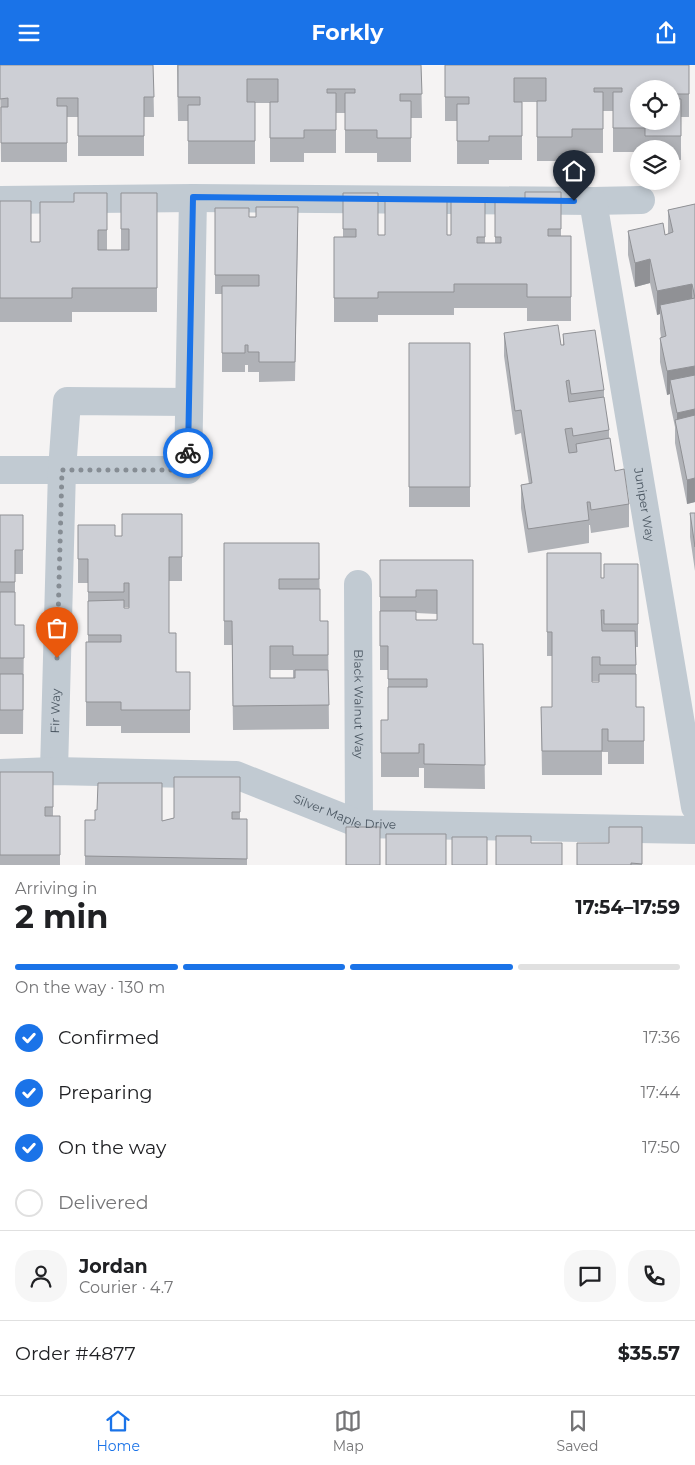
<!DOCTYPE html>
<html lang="en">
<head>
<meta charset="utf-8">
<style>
  :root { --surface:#fff; --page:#f6f6f6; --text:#202124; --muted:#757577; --line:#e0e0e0; --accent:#1a73e8 }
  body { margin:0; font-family:Montserrat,sans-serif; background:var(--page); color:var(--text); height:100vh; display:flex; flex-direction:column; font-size:19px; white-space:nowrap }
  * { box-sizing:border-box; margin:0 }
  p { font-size:16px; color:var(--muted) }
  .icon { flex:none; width:28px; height:28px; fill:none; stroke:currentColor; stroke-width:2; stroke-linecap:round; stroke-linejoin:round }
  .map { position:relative; height:800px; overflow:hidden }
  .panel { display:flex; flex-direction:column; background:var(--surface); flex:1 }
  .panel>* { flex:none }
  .tools { position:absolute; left:630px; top:15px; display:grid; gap:10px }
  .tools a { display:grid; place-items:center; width:50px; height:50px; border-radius:50%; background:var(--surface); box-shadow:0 2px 8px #0003; font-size:25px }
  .pin { position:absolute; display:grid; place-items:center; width:42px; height:42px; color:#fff; margin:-51px -21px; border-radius:50% 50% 50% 0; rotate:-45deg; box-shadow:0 0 5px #0007 }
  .pin .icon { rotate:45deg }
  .courier { position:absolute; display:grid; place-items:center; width:50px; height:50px; margin:-25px; border:4px solid #1a73e8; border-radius:50%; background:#fff; color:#222; box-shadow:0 1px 6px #0007 }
  .summary em { font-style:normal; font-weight:700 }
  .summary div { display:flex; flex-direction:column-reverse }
  .summary { display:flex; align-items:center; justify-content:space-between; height:85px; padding:0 15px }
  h1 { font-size:32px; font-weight:700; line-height:38px }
  .bar { display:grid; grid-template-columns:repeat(4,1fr); gap:8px 5px; align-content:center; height:60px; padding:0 15px }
  .bar i { height:6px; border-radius:4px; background:var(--line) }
  .bar .active { background:var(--accent) }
  .bar p { grid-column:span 4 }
  .line { display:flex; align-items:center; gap:12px; padding:0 15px; border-top:1px solid var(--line) }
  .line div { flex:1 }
  .round { display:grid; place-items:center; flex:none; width:52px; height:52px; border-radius:20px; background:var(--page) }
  ol { padding:0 15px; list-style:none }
  li { display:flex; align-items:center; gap:15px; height:55px }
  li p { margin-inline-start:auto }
  li .icon { padding:5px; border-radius:50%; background:var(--accent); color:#fff; stroke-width:4 }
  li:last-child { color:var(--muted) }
  li i { width:28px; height:28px; border:2px solid var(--line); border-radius:50% }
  header { display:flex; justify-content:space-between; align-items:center; height:65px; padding:0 15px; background:var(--accent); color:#fff; font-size:22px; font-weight:700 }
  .tab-bar { display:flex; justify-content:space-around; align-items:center; height:70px; border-top:1px solid var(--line); background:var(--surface); font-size:14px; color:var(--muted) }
  .tab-bar a { display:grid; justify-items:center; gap:2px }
  .tab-bar .active { color:var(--accent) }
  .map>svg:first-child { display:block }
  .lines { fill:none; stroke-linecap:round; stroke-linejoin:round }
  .minor { stroke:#c1cad2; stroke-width:28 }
  .wall { fill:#b0b2b7; fill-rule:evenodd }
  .shaded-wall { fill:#909195 }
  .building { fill:#cdcfd5; stroke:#909195 }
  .done { stroke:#868d94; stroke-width:5; stroke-dasharray:0 9 }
  .route { stroke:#1a73e8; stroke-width:6 }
  .labels { text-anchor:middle; stroke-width:5; stroke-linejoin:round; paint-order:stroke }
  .street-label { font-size:12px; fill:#4a5661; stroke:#fff }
</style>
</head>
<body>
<header><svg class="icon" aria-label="menu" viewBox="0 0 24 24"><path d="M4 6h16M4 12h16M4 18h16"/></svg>Forkly<svg class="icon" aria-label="share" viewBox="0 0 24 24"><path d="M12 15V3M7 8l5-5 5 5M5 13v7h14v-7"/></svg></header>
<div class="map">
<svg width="695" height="800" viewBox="0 0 695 800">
  <rect width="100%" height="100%" fill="#f5f3f3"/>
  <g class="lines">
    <g class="minor">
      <path d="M0 135 193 133 593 136 641 135"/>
      <path id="s1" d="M593 136 695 742"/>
      <path d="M0 405H188L193 133"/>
      <path id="s2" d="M358 519 359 759"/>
      <path id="s3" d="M54 706 62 405 67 336 189 337"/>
      <path id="s4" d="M0 708 54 706 236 710 359 759 695 765"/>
    </g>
  </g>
  <path class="wall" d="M0 0H153L154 52H144V91H78V52H67V97H1Z
    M177 0H421L422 53H411V97H377V88H345V48H336V88H304V97H270V38H255V99H188V56H178Z
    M445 0H689V52H681V95H671V84H639V87H613V46H603V88H572V96H537V37H522V95H489V99H457V56H445ZM639 24H671V56Z
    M561 127V171H571V256H527V243H454V250H378V257H334V172H343V128L378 170H451L485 136V178H495V136H525Z
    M107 128V185H121V128H157V247H72V257H0V136L31 177H40L74 137Z
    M695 139V437L687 439 675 378V362L670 338V329L667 330 660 297V273H661L660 264V249L657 250 650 218 635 222 628 190V166L665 170 668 169V145Z
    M215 143 249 152 298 162 295 316 259 317V307H248V300H245V307H222V229H215Z
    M504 268 561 280H563V269L604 325V334L609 365V374L615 406 629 439V462L591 468 590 460H589V478L528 488 521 443V420L529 419 521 368 515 370 504 291Z
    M409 278H470V442H409Z
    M690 448H695V506L690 472Z
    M182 449V516H169V568L176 607H190V668H121V661H86V577H88V518H78V460L115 471H122ZM124 542H129V543H124Z
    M0 450H23V509H15V560H24L23 669H0Z
    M224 478H319L320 556H328L329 664 233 665 232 580H224ZM270 605H293V613H270Z
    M547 488 601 513H604L638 499V582H636V642H644V699H608V687H602V710H542L541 642H552V591H547ZM592 616H599V617H592Z
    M380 495H473V579H483L485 724 424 723V703H419V712H381V655H388V605H380ZM416 548 437 549V555H416Z
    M0 707H53V751H60V800H0Z
    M240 712V754H247V800H85V755L162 756 174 753Z
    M642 762V800H577L609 778Z"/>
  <path class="shaded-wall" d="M650 194V218L635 222V198Z
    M692 219V242L660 240V249L657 250V226Z
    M695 301V324L670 315V329L667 330V306Z
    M695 344V368L677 365V348Z
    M695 413V437L687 439V415Z"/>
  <path class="building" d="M0 0H153L154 32H144V71H78V33H57V41H67V78H1V42H8V33L0 34Z
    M178 0H421L422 29H400V36H411V73H377V65H345V28H355V24H327V28H336V65H304V73H270V37H278V14H247V37H255V76H188V40H200V32H178Z
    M445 0H689V29H671V24H639V56H671V34H681V71H645V63H613V27H622V23H594V27H603V64H572V72H537V36H546V13H514V37H522V71H489V76H457V39H469V32H445Z
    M525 127H561V164H548V171H571V232H527V219H454V227H378V233H334V172H356V164H343V128H378V170H385V135H447V170H451V136H485V172H477V178H501V172H495V136H525Z
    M74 128H107V165H98V185H129V164H121V128H157V223H72V233H0V136H31V177H40V137H74Z
    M695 139V301L667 306 660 273 666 271 660 240 695 233 692 219 657 226 650 194 635 198 628 166 663 158 665 170 673 167 668 145Z
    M256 142H298L295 297H259V287H248V280H245V288H222V221H259V210H215V143H249V152H256Z
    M558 260 561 280H564L563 269 595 265 604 325 571 329 569 315 566 316 569 337 604 332 609 365 573 371 572 363 565 364 569 388 577 387 576 379 610 373 615 406 624 404 629 439 591 445 590 437H587L589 455 528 464 521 420 532 418 521 345 515 346 504 268Z
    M409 278H470V422H409Z
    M695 310V344L677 348 670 315Z
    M695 350V413L687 415 675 355Z
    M690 448H695V482Z
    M122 449H182V492H169V568H176V607H190V645H121V637H86V577H121V570H88V536L124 535V543H129V518H124V527H88V494H78V460H115V471H122Z
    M0 450H23V485H15V517H0Z
    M224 478H319V514H279V524H320V556H328V590H293V581H270V613H295V605H328L329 640 233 641 232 556H224Z
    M547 488H601V513H604V499H638V559H604V545H601L602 566H635L636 600H600V592H592V617H599V609H636V642H644V676H608V664H602V686H542L541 642H552V567H547Z
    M380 495H473V579H483L485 700 424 699V679H419V688H381V655H388V622H427V614H388V581H380V546H416V555H437V525H416V532H380Z
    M0 527H15V560H24V593H0Z
    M0 609H23V645H0Z
    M0 707H53V742H45V751H60V790H0Z
    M174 712H240V747H232V754H247V794L85 791V755H95V745H97L98 718H162V756L174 753Z
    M346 762H380V800H346Z
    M609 762H642V799L631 798V800H577V778H609Z
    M386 769H446V800H386Z
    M496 771H531V778H562V800H496Z
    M452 772H487V800H452Z"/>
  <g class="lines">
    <path class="done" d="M57 593 62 405H188V388"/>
    <path class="route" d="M188 388 193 132 574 136"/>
  </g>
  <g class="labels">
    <g class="street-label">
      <text dy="4" stroke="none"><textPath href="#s1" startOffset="308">Juniper Way</textPath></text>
      <text dy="4" stroke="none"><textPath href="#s2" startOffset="120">Black Walnut Way</textPath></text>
      <text dy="4" stroke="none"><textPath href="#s3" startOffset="60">Fir Way</textPath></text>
      <text dy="4" stroke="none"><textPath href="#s4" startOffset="352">Silver Maple Drive</textPath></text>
    </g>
  </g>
</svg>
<div class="tools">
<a><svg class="icon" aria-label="locate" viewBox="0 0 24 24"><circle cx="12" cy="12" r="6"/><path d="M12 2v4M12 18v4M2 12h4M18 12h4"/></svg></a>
<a><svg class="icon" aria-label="layers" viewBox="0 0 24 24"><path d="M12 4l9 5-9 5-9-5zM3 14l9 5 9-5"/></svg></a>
</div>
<div class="pin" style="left:57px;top:593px;background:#ea580c"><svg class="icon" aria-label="bag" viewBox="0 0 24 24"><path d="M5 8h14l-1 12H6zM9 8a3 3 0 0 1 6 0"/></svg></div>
<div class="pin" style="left:574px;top:136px;background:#1f2937"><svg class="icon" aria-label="home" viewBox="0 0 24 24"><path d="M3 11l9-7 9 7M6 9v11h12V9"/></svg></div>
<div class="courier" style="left:188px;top:388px"><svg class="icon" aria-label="bike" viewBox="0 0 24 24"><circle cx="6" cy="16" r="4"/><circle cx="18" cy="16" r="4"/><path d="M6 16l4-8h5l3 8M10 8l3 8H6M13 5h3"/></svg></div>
</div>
<section class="panel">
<div class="summary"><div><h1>2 min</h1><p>Arriving in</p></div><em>17:54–17:59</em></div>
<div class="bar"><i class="active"></i><i class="active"></i><i class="active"></i><i></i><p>On the way · 130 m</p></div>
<ol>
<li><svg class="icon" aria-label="check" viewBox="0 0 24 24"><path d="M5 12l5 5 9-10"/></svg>Confirmed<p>17:36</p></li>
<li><svg class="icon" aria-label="check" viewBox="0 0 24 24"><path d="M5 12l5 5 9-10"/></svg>Preparing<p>17:44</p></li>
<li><svg class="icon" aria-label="check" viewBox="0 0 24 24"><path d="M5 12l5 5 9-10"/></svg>On the way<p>17:50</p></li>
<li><i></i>Delivered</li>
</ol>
<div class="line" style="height:90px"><a class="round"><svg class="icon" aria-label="person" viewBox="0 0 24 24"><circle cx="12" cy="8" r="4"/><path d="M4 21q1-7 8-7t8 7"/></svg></a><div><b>Jordan</b><p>Courier · 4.7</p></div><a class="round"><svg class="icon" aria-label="chat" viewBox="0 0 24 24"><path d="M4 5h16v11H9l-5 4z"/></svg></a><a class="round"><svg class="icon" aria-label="phone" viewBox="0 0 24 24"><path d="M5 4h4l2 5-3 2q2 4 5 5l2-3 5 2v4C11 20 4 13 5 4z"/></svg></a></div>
<div class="line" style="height:65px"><div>Order #4877</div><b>$35.57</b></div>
</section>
<nav class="tab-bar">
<a class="active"><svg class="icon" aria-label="home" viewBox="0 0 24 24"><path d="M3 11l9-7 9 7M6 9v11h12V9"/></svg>Home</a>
<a><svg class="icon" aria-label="map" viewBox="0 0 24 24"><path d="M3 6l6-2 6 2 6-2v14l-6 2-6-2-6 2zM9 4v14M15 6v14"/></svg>Map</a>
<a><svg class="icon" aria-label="saved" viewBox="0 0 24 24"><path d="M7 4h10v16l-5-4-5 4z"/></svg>Saved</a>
</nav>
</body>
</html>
